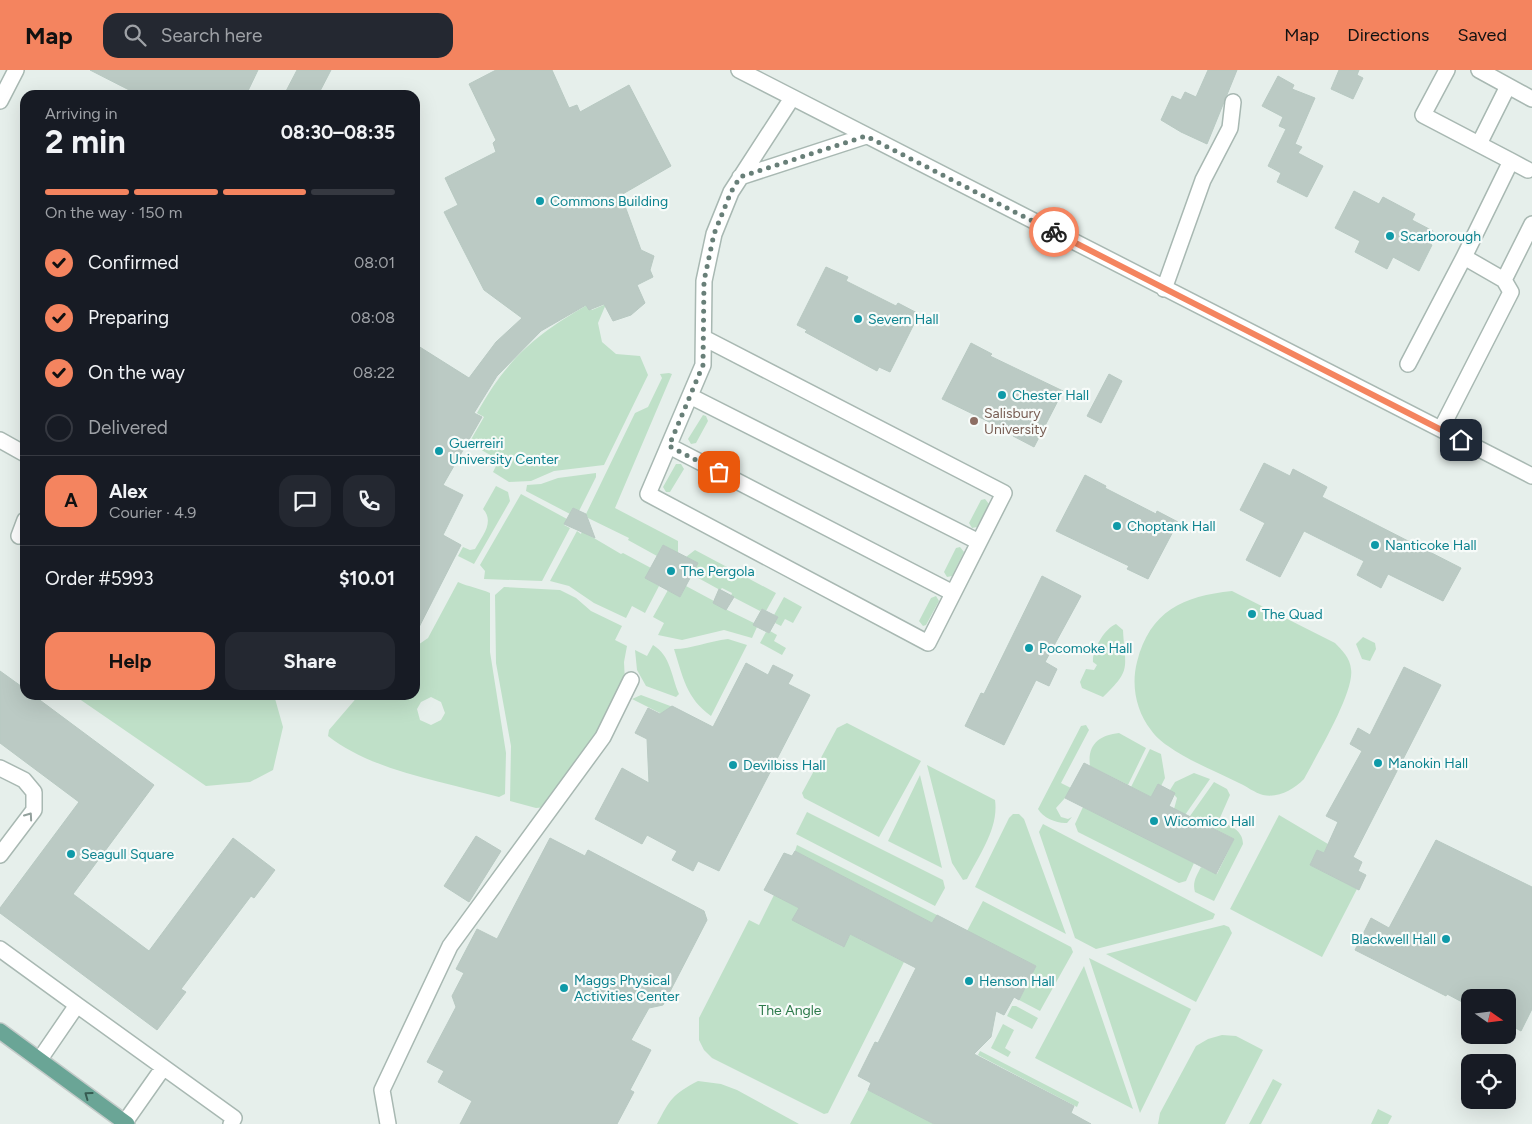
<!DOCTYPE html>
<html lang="en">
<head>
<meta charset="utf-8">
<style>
  :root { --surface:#171b24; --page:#242831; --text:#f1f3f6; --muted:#9ea1a6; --line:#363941; --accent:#f4845f }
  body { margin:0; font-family:Figtree,sans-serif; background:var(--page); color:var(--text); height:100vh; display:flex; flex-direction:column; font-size:19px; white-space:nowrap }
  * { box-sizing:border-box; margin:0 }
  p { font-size:16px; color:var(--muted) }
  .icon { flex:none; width:28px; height:28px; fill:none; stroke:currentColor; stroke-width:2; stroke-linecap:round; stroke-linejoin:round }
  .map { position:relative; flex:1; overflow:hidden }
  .details { position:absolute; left:20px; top:20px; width:400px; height:610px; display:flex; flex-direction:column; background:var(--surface); border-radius:15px; box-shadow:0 5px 20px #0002 }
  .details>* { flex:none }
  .needle { width:32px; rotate:104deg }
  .buttons { position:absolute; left:1461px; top:919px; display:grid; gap:10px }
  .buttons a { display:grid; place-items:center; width:55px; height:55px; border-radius:10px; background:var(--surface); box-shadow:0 5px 20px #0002; font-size:25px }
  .pin { position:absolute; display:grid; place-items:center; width:42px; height:42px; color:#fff; margin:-21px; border-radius:10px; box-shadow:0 2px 8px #0006 }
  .courier { position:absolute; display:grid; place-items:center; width:50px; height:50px; margin:-25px; border:4px solid #f4845f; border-radius:50%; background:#fff; color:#222; box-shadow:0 1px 6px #0007 }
  .head em { font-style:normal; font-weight:700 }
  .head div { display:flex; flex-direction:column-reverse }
  .head { display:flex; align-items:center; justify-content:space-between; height:85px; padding:0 25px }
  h1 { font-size:32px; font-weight:700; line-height:38px }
  .bar { display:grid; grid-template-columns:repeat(4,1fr); gap:8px 5px; align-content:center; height:60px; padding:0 25px }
  .bar i { height:6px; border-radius:4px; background:var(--line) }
  .bar .selected { background:var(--accent) }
  .bar p { grid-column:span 4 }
  .line { display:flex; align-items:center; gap:12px; padding:0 25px; border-top:1px solid var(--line) }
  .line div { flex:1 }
  .round { display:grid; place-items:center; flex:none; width:52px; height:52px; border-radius:15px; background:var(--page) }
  ol { padding:0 25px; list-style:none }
  li { display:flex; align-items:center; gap:15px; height:55px }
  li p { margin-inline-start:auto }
  li .icon { padding:5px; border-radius:50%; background:var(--accent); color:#111; stroke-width:4 }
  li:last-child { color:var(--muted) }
  li i { width:28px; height:28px; border:2px solid var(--line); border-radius:50% }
  .cta { display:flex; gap:10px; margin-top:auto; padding:10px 25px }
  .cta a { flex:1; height:58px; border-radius:15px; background:var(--accent); color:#111; font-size:20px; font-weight:700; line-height:58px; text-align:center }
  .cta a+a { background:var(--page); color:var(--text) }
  header { display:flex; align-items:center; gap:30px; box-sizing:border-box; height:70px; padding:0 25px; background:var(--accent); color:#111 }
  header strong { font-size:24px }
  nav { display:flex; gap:28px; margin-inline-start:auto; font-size:18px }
  .search { width:350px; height:45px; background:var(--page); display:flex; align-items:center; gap:12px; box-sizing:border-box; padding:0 18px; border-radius:15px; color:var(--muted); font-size:19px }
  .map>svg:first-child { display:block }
  .green { fill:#bfe0c8; fill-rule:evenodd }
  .building { fill:#bbcac4; stroke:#b8c9c2 }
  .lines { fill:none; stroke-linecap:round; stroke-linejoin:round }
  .minor-casing { stroke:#a8b8b2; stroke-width:18 }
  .major-casing { stroke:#c2cac8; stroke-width:18 }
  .minor { stroke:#fff; stroke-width:15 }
  .major { stroke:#6aa596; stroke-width:15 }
  .oneway { stroke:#92a09c }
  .oneway2 { stroke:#365b51 }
  .done { stroke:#687f78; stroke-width:5; stroke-dasharray:0 9 }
  .route { stroke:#f4845f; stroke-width:6 }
  .culture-dot { fill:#0f9aa8; stroke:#f7fbf9; stroke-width:2 }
  .education-dot { fill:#8d6e63; stroke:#f7fbf9; stroke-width:2 }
  .labels { text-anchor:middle; stroke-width:4.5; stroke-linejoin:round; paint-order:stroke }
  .culture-label { font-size:14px; fill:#0d838f; stroke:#f7fbf9; text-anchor:start }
  .education-label { font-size:14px; fill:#785e54; stroke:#f7fbf9; text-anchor:start }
  .park-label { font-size:14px; fill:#2d7a4b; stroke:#f7fbf9 }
</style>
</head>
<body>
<header>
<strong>Map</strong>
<div class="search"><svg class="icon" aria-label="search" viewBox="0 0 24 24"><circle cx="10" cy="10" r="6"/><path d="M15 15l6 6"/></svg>Search here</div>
<nav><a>Map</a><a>Directions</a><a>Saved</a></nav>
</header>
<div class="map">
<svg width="1532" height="1054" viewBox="0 0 1532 1054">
  <rect width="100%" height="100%" fill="#e6efeb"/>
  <path class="green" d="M606 234 598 253 602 272 616 284 640 286 648 305 604 395 554 401 531 411 509 412 493 402 499 390 469 373 484 347 477 343C506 290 535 265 587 235L592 240Z
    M669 303 672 304 615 438 678 471V483L663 475 657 486 628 470 629 468 588 448 586 444 635 343 648 337 662 308 660 304Z
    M703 345 706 346 708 351 696 373 691 374 688 369Z
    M676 394H681L684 399 670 422H666L663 417Z
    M596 403V407L579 441 573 438 570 444 526 421 527 415 541 414 558 408Z
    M496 416 508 422 510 431 474 494 458 486 463 477 470 480 475 479C482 466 495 452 483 439Z
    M521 424 567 449 564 455 570 458 542 511 484 509 485 501 480 495Z
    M985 429 989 434 977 457 972 458 969 453 981 430Z
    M577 461 581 464 582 461 621 484 623 483 651 498 646 508 659 516 645 543 632 536 626 548 594 533 569 516 550 511Z
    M960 477 964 482 952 506 947 507 944 502 956 478Z
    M695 480 776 523 766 541 762 539 760 541 731 526 732 523 722 518 720 520 691 504 697 493 686 487Z
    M458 512C469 517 479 518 490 523V582L506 683 505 724 499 727C445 712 372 701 328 666L329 660 359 625H415V577L428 568ZM431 627 441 632 445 643 441 650 431 655 420 650 417 639 421 632Z
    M686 516 714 531 713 533 754 553 757 557 752 568 724 560 682 570 658 565 664 553 653 547 668 520 680 527Z
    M504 517 560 520 576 528 591 541 622 556 615 570 627 576 624 592 625 612 610 649 546 737 536 738 510 731 511 676 496 593 495 525Z
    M1232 521 1335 573C1342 580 1350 588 1351 599 1355 622 1316 686 1304 709 1293 720 1279 728 1263 725 1255 723 1246 716 1239 713 1217 702 1187 690 1168 676 1162 672 1155 666 1151 660 1136 641 1131 615 1137 592 1150 541 1183 526 1232 521Z
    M936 526 939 531 926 555 923 556 919 551 931 528Z
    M784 527 802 537 793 553 785 549 781 556 775 553 778 547 774 545Z
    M1116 554 1123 560C1125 599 1132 599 1103 627L1082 618 1080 612 1086 599 1094 600 1097 595 1093 592C1092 580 1105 558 1116 554Z
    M770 561 777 565 774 571 786 578 782 585 760 573 766 562 769 563Z
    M1363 567 1375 573 1376 579 1370 591 1362 589 1356 574Z
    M728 569 747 575 711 646C686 628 683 607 674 579 692 579 709 571 728 569Z
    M653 575C671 586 671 606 679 624L676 627 646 616 637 600 635 580 647 586Z
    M274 625 283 657 273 700 250 712 206 716 75 626Z
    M641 625 673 637 662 644 632 629Z
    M847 653 921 691 879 767 804 728 802 723 837 658Z
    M1086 655 1089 660 1061 713 1071 718 1065 728 1056 738 1061 747 1068 749 1072 747 1067 753C1058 754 1043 748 1038 739L1081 656Z
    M1119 663 1146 678 1128 715 1090 696C1087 674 1100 665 1119 663Z
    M1150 679 1161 684 1165 708 1161 716 1158 714 1151 727 1131 717Z
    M927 695 995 730C999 758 979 785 967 809L963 810 952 793Z
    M1194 703 1210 709 1185 745 1174 739 1177 728 1170 720 1175 712Z
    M920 705 942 798 888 771Z
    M1214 712 1227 719 1230 725 1219 750C1230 756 1243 760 1243 774L1214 831 1195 822C1192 812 1197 805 1201 797L1217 804 1234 769 1190 746Z
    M1083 737 1194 793 1186 811 1179 813 1078 762 1075 754Z
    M807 742 943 810 945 818 935 836 796 764Z
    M1013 744H1019L1024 749 1066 864 975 817 1009 748Z
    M1279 745 1328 774 1324 783 1317 780 1310 795 1357 819 1322 887 1230 839Z
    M1043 754 1215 844 1213 849 1096 879 1075 868 1039 762Z
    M797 775 937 845 932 853 795 781Z
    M774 825 799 838 793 850 843 877 850 864 904 892 828 1043 824 1044 712 988 704 980 699 970V948L749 850 759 855Z
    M983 831 1071 877 1073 882 1040 941 1019 930 1036 896 967 861Z
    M1224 855 1229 857 1232 863 1196 932 1106 884Z
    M1089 888 1191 939 1140 1043Z
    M1084 896 1133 1039 1035 988Z
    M1012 936H1016L1038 948 1032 959 1007 946Z
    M1003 954 1014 960 1005 978 1011 982 1008 987 991 978Z
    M1222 965 1236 966 1263 980 1225 1054H1158L1160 1043 1196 976 1208 969Z
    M980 981 1079 1032 1077 1037 978 985Z
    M1273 1009 1282 1014 1261 1054H1249Z
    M698 1011 721 1014 737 1020 799 1054H657C670 1029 673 1024 698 1011Z
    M868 1020 934 1054H850Z
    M1378 1039 1392 1046 1388 1054H1371Z"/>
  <path class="building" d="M90 0H258L246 25H139Z
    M297 0H331L318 25H284Z
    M496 0H552L569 38 577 35 580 42 629 15 671 96 621 125 641 180 654 186 650 200 653 207 637 215 645 233 631 245 613 251 604 234 589 240 586 235 541 261 497 306 474 343 482 347 443 415 463 425 443 465 461 475 415 565V274L469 308 496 272 522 248 484 220 444 142 458 135 445 108 496 82 493 73 496 70 469 14Z
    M1208 0H1237L1207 74 1181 62 1161 50 1172 26 1181 30 1185 22 1196 27Z
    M1339 0H1359L1357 5 1363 8 1353 29 1331 19Z
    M1278 6 1294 15 1292 19 1315 28 1295 74 1302 77 1298 83 1323 96 1307 127 1277 112 1281 103 1268 96 1286 59 1279 56 1283 47 1262 36Z
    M1354 121 1379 134 1383 127 1415 144 1412 150 1433 161 1427 172 1432 175 1419 201 1393 187 1387 199 1355 182 1360 171 1335 158Z
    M826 197 848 207 846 211 896 236 898 233 919 244 890 302 879 297 877 301 805 262 807 260 797 255Z
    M971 273 992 284 990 286 1063 321 1034 377 1013 366 1014 364 942 329Z
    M1109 304 1122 311 1101 353 1087 346Z
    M1264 393 1290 406 1293 399 1327 417 1322 427 1461 498 1443 531 1388 504 1381 518 1357 505 1364 491 1304 461 1280 507 1246 490 1265 453 1240 440Z
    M1085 405 1106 416 1105 418 1156 444 1157 441 1178 452 1148 509 1127 499 1129 496 1056 461Z
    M573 438 586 444 595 468 564 454Z
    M663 475 698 493 680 527 645 508Z
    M1042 506 1081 526 1045 592 1057 599 1049 616 1036 610 1004 675 965 656 981 623 984 624Z
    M719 519 734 527 726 540 713 533Z
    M762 539 778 547 769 563 753 555Z
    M746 593 768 605 773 595 793 605 788 614 810 625 719 801 698 791 693 801 672 790 677 781 647 765 642 774 595 749 622 698 649 713 647 669 635 663 648 638 660 644 672 636 713 657Z
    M1404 597 1441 615 1353 787 1362 792 1358 801 1366 805 1359 820 1310 795 1317 780 1324 783 1338 752 1326 746 1362 681 1350 674 1358 658 1370 665Z
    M0 601 25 619V625H33L154 715 73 824 149 881 233 768 275 800 254 828 251 826 181 919 186 922 157 960 0 843V838L79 732 0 673Z
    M1084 693 1151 727 1158 714 1175 723 1169 736 1234 769 1216 804 1065 728Z
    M476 766 501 781 469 832 444 816Z
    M550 768 585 786 588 780 704 841 707 850 663 935 649 938 631 970 651 980 630 1020 634 1022 617 1054H460L472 1031 438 1012 444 1001 427 992 456 937 452 926 464 903 456 899 477 859 497 869Z
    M1436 770 1532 817V939L1521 961 1508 954V928H1470V935L1464 933 1447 924 1446 926 1355 880 1371 848 1389 858Z
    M795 781 932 853 937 845 1036 896 1019 930 1014 927 1004 945 996 941 991 967 974 984 1074 1036 1071 1043 1091 1054H934L868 1020 871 1013 858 1006 875 972 878 973 916 898 850 864 844 877 792 850 799 838 764 820 784 783 792 786Z"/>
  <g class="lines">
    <defs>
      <path id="minor" d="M739 0 1532 406
        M1447 0 1423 45 1511 91 1464 187 1504 210 1532 154
        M1479 0 1532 29
        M0 31 16 0
        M1479 74 1508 16
        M1511 91 1528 100
        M740 107 866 66
        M1164 219 1203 110 1230 58 1233 32
        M704 268 1004 423 928 573 648 424 703 295 704 211 714 164 731 122 792 28
        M1408 294 1464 187
        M690 326 979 472
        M1441 359 1511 222 1504 210
        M0 370 25 384
        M669 376 953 523
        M19 466 25 450
        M0 698 24 710 34 722V740L0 785
        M0 879 77 935 40 989
        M77 935 234 1048 231 1054
        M125 1052 163 998
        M388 1054 382 1020 450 876 603 667 631 610"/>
      <path id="major" d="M0 961 127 1054"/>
    </defs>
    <use href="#minor" class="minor-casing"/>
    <use href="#major" class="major-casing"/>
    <use href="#minor" class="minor"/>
    <use href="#major" class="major"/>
  </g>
  <defs><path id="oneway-chevron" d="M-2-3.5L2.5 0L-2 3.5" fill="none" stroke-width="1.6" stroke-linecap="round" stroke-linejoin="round" transform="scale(1.25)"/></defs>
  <use class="oneway" href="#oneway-chevron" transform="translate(29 746) rotate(-55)"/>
  <use class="oneway2" href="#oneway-chevron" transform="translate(88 1025) rotate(-144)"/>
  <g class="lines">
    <path class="done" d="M719 402 669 376 703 295 704 211 714 164 731 122 740 107 866 66 1054 162"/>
    <path class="route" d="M1054 162 1461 370"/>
  </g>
  <g class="culture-dot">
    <circle cx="540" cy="131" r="5"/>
    <circle cx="1390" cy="166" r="5"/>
    <circle cx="858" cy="249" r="5"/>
    <circle cx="1002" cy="325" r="5"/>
    <circle cx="439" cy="381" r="5"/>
    <circle cx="1117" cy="456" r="5"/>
    <circle cx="1375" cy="475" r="5"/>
    <circle cx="671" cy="501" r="5"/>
    <circle cx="1252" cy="544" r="5"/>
    <circle cx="1029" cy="578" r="5"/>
    <circle cx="1378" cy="693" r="5"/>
    <circle cx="733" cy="695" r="5"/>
    <circle cx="1154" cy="751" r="5"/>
    <circle cx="71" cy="784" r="5"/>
    <circle cx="1446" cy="869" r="5"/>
    <circle cx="969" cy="911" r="5"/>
    <circle cx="564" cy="918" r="5"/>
  </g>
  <circle class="education-dot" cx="974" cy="351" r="5"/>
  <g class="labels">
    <g class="culture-label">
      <text x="550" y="136">Commons Building</text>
      <text x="1400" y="171">Scarborough</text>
      <text x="868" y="254">Severn Hall</text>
      <text x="1012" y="330">Chester Hall</text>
      <text x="449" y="378">Guerreiri<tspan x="449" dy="16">University Center</tspan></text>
      <text x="1127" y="461">Choptank Hall</text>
      <text x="1385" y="480">Nanticoke Hall</text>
      <text x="681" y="506">The Pergola</text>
      <text x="1262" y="549">The Quad</text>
      <text x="1039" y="583">Pocomoke Hall</text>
      <text x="1388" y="698">Manokin Hall</text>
      <text x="743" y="700">Devilbiss Hall</text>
      <text x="1164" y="756">Wicomico Hall</text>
      <text x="81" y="789">Seagull Square</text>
      <text x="1436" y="874" text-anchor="end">Blackwell Hall</text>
      <text x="574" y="915">Maggs Physical<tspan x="574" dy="16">Activities Center</tspan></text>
      <text x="979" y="916">Henson Hall</text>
    </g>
    <g class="education-label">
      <text x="984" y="348">Salisbury<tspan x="984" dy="16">University</tspan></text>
    </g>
    <g class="park-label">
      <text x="790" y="945">The Angle</text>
    </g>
  </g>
</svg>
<div class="buttons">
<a><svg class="needle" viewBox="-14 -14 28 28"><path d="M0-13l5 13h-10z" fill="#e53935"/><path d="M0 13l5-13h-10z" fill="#9ea1a6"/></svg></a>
<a><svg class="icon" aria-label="locate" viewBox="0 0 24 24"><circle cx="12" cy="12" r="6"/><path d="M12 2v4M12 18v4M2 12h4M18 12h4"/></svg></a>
</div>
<div class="pin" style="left:719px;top:402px;background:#ea580c"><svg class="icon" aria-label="bag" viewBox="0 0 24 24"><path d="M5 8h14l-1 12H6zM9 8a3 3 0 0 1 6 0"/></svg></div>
<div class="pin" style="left:1461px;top:370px;background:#1f2937"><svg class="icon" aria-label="home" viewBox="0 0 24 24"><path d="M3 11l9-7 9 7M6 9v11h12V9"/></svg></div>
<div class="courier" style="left:1054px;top:162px"><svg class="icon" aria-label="bike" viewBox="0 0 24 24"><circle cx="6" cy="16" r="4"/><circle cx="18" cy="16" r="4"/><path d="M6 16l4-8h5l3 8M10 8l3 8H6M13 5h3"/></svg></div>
<section class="details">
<div class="head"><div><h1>2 min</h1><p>Arriving in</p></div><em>08:30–08:35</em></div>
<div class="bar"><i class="selected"></i><i class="selected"></i><i class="selected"></i><i></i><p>On the way · 150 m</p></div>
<ol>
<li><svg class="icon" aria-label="check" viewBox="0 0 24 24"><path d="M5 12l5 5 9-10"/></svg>Confirmed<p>08:01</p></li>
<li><svg class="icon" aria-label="check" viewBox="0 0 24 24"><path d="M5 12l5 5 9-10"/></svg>Preparing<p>08:08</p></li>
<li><svg class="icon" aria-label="check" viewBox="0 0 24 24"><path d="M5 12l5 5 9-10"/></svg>On the way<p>08:22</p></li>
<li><i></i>Delivered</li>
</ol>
<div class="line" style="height:90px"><b class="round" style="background:var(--accent);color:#111">A</b><div><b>Alex</b><p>Courier · 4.9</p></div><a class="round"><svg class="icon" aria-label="chat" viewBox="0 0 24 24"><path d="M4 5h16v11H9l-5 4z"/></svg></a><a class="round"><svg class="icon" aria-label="phone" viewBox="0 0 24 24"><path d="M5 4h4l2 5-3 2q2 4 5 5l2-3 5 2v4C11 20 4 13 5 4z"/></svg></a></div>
<div class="line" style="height:65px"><div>Order #5993</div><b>$10.01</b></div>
<div class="cta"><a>Help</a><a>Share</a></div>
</section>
</div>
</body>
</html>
